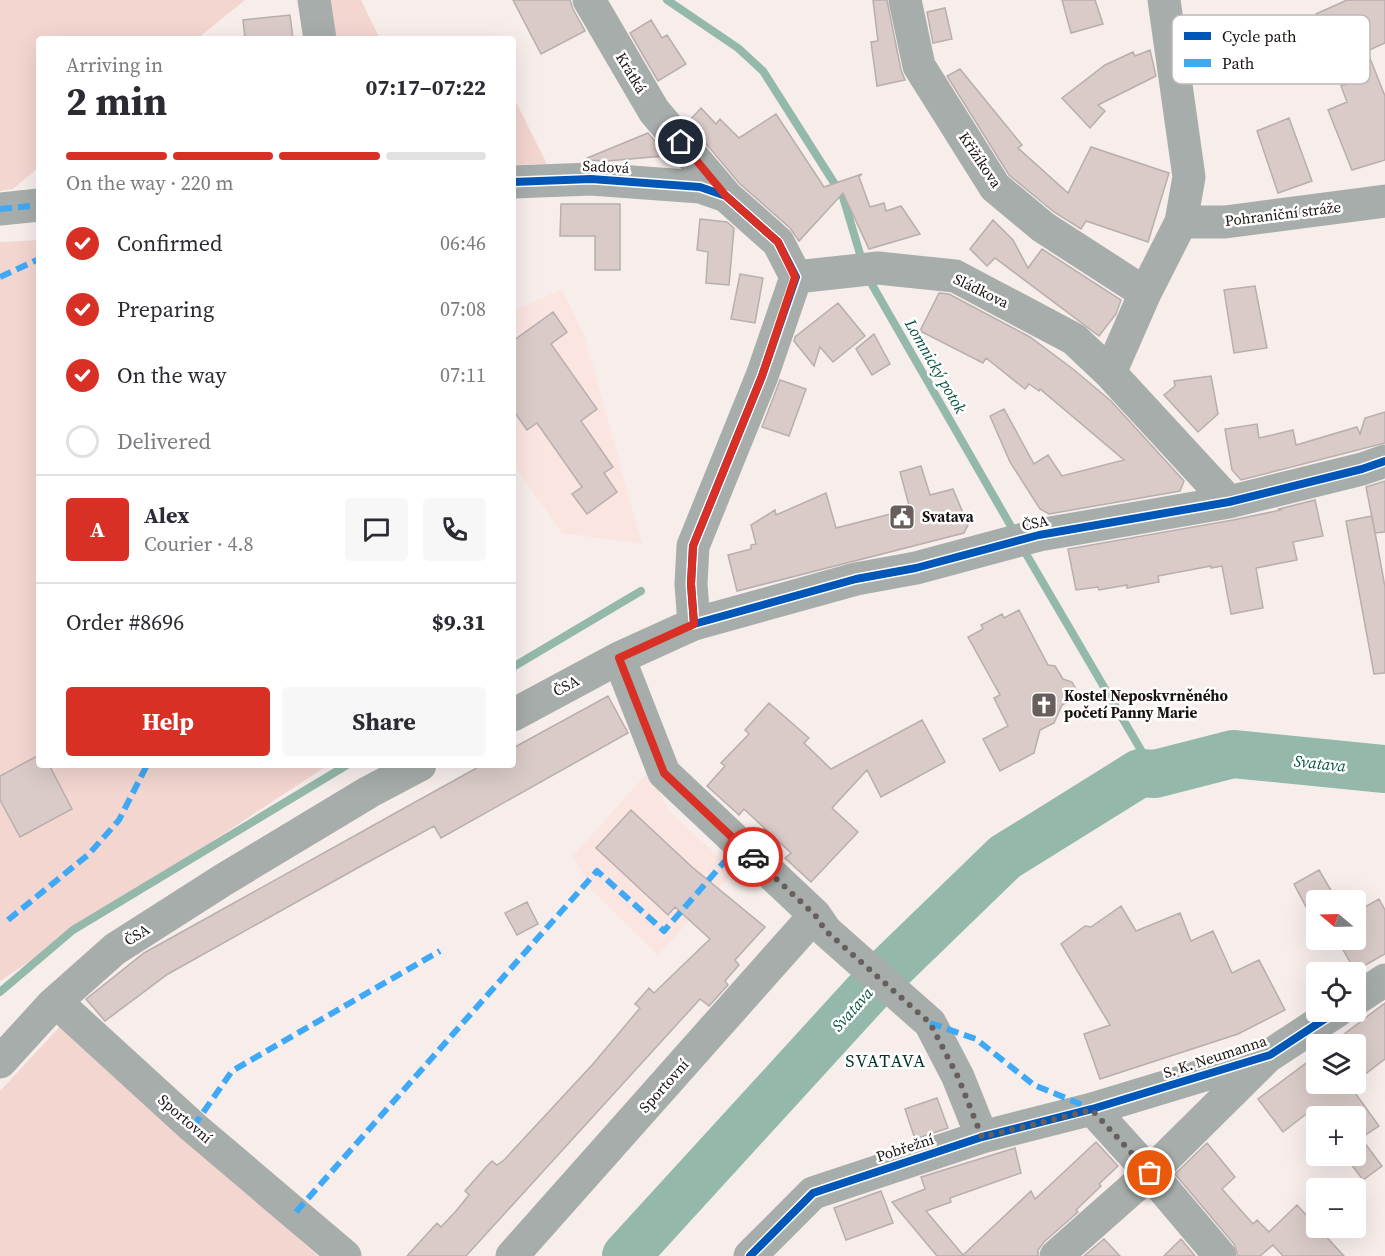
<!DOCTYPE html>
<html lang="en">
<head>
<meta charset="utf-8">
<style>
  :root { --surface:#fff; --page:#f7f7f7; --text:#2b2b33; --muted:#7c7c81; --line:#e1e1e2; --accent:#d93025 }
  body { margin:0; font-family:"Source Serif 4",serif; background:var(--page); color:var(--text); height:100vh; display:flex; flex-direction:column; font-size:22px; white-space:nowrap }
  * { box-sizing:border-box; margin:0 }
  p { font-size:20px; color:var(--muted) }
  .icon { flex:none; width:33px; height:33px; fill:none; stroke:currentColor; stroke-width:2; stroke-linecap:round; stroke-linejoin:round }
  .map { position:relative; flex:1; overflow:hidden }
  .side { position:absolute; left:36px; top:36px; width:480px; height:732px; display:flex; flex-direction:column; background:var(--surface); border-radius:6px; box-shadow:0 6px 24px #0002 }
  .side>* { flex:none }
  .needle { width:39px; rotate:289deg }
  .buttons { position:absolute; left:1306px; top:890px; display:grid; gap:12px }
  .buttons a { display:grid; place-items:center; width:60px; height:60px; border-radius:6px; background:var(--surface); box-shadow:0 6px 24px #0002; font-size:30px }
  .pin { position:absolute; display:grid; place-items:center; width:51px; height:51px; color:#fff; margin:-26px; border:3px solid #fff; border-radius:50%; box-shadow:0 2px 6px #0007 }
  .courier { position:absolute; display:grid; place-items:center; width:60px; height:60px; margin:-30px; border:4px solid #d93025; border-radius:50%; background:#fff; color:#222; box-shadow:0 2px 8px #0007 }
  .summary em { font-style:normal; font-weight:700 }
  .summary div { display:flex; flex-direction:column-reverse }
  .summary { display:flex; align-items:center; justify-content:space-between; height:102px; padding:0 30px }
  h1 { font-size:39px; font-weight:700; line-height:45px }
  .bar { display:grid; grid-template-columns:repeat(4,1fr); gap:9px 6px; align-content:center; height:72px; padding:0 30px }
  .bar i { height:8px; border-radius:4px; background:var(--line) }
  .bar .on { background:var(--accent) }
  .bar p { grid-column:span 4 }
  .line { display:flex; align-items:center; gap:15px; padding:0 30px; border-top:2px solid var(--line) }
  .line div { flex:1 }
  .round { display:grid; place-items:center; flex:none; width:63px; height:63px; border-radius:6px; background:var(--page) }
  ol { padding:0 30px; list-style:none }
  li { display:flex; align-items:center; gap:18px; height:66px }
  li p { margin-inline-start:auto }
  li .icon { padding:6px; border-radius:50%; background:var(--accent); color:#fff; stroke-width:4 }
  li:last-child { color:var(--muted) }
  li i { width:33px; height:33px; border:3px solid var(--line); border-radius:50% }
  .primary-button { display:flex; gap:12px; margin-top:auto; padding:12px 30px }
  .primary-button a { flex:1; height:69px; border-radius:6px; background:var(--accent); color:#fff; font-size:24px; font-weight:700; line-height:69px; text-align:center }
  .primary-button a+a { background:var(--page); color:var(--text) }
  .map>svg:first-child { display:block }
  .built { fill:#fae5e1 }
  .green { fill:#f4d6d1 }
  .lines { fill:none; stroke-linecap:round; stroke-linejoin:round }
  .stream { stroke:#94b8aa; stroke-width:8 }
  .river { stroke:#94b8aa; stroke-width:48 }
  .building { fill:#dacbc8; stroke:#b7aead; stroke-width:1.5 }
  .minor { stroke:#a7adaa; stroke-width:33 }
  .quiet { stroke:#3fa9f5; stroke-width:6; stroke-dasharray:12 6; stroke-linecap:butt }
  .cycleway-casing { stroke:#fff; stroke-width:11 }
  .cycleway { stroke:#0057b8; stroke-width:8 }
  .done { stroke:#685f5d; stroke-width:6; stroke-dasharray:0 10.8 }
  .route { stroke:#d93025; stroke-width:8 }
  .labels { text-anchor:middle; stroke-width:5; stroke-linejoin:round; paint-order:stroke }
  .street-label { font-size:15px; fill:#1b1210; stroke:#fff }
  .poi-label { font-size:15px; font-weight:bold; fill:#1b1210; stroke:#fff; text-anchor:start }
  .water-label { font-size:16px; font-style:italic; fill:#02513e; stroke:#fff }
  .quarter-label { font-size:18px; letter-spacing:1.5px; fill:#003527; stroke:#fff }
  .key { fill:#fff; stroke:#bbb8b7; stroke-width:1.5 }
  .key-label { font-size:16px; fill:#1b1210 }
</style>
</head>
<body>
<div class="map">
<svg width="1385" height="1256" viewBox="0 0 1385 1256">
  <rect width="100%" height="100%" fill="#f7eeec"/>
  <path class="built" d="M562 289 585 337 642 544 562 533 513 464V311Z
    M649 771 669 811 734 871 658 955 591 889 573 856Z"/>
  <path class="green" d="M0 0H245L197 39H39V167L13 189 0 191Z
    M323 0H361L380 39H330Z
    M513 96 547 164 513 165Z
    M39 240V765H328L0 981V242Z
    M62 1024 318 1256H0V1091Z"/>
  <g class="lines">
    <path class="stream" d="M667 0 738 48 763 71 843 197 863 264
      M867 276 1016 535
      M1022 547 1155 774
      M513 667 641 591
      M0 992 73 930 347 765"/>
    <path class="river" d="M626 1256 881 977 1005 857 1140 773 1155 774 1233 754 1385 769"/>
  </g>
  <path class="building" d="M513 0H570L573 9 585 31 541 54Z
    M873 0H887L901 70 905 80 877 86 871 42 878 41Z
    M1062 0H1095L1103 24 1071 33Z
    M1347 0H1385V43L1367 51 1385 96V160L1352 170 1328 110 1347 102 1341 86 1347 84 1316 14Z
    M945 8 952 39 933 43 927 12Z
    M290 15 293 39H245L243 20Z
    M651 20 662 38 667 35 686 64 658 81 630 33Z
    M1150 50 1156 76 1098 105 1105 111 1090 128 1062 98 1105 65 1133 52 1135 56Z
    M960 69 1022 145 1018 148 1068 193 1091 147 1169 173 1148 242 1086 221 1081 229 1054 212 1009 175 947 76Z
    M701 108 716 124 720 119 739 138 776 114 824 187 862 174 859 177 870 207 884 203 886 211 901 206 920 234 869 249 843 193 799 241 790 228 739 183 688 122Z
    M1289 118 1312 181 1278 193 1257 131Z
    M648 133 665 153 664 156 607 161 587 160V158Z
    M561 204H620V270H595V236H560Z
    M700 219 727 222 734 228 729 285 706 283 708 252 697 250Z
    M993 220 1013 240 1028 268 1042 249 1121 300 1116 314 1099 336 995 258 987 266 970 249Z
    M740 274 763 278 755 323 731 319Z
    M1255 286 1267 348 1234 353 1224 290Z
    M939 293 949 294 1030 337 1073 369 1111 401 1184 481 1180 491 1049 514 1040 509 1010 462 990 416 1004 409 1034 464 1048 455 1062 476 1124 460 1040 389 1039 391 1029 384 1025 389 986 358 983 363 920 331Z
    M838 303 865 336 833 362 820 347 814 366 794 341 795 337Z
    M553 312 567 332 551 344 597 409 581 421 613 467 604 473 617 492 587 514 572 494 582 487 537 423 527 430 513 410V341Z
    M874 334 890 364 872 375 856 349Z
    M1211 376 1218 414 1198 432 1164 395 1175 386 1174 381Z
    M780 380 806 389 789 436 762 427Z
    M1385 412V443L1241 480 1232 470 1225 429 1257 424 1259 438 1293 430 1296 445 1357 427 1360 434 1365 418Z
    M921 466 930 495 953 489 968 525 964 533 737 591 728 555 751 549V545L756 544 751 525 775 510 776 515 826 493 836 528 910 509 900 472Z
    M1385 481V532L1375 533 1366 487Z
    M1315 500 1323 536 1293 542 1297 560 1256 568 1263 608 1231 614 1222 566 1211 568V566L1158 576 1159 582 1127 588V585L1099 590 1098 587 1076 590 1068 549 1233 520 1281 510 1279 509Z
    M1372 516 1385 587V673L1374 674 1346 521Z
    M1019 610 1048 665 1055 666 1063 679 1072 682 1076 689 1074 698 1062 705 1054 723 1040 730 1034 753 1000 771 983 739 1008 726 994 698 1000 695 968 637 983 629 981 625 1002 614 1004 618Z
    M608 696 628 733 441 838 434 826 361 866 168 974 105 1021 86 999 144 953 408 806 482 765H513V748Z
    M769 703 809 738 804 743 831 769 922 720 945 762 881 797 867 770 832 808 858 832 811 882 785 858 791 853 744 809 739 815 707 786 725 766 721 763 749 734 745 730Z
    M39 755V765H49L72 809 20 837 0 800V776Z
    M631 810 692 867 765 927 735 960 739 965 725 981 728 985 709 1006 700 999 466 1256H407L437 1223 441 1227 456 1211 469 1195 465 1191 486 1167 492 1161 497 1165 504 1160 593 1064 640 1008 635 1004 649 988 654 993 710 939 675 907 668 915 596 848Z
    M1319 870 1332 892 1306 907 1294 884Z
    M1379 899 1385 910V954L1355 971 1337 939H1356V912Z
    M527 902 538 924 517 935 505 913Z
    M1121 906 1136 931 1180 913 1191 941 1213 931 1232 973 1259 960 1285 1010 1238 1034 1100 1079 1084 1034 1110 1025 1061 944 1085 926 1091 927Z
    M1385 1003V1059L1356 1081V1044H1331Z
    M1317 1055V1083H1354L1350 1086 1379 1126 1361 1138 1382 1166 1363 1180 1344 1155H1356V1116H1317V1120L1314 1108 1283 1132 1258 1099Z
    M937 1098 948 1128 915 1139 905 1109Z
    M1096 1142 1118 1166 1099 1184 1101 1186 1076 1210 1078 1212 1044 1242 1038 1250V1256H937L892 1202 925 1189 921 1177 1015 1148 1021 1173 950 1198 951 1202 926 1211 963 1255 1031 1191 1035 1199Z
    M1207 1143 1235 1177 1222 1189 1253 1224 1257 1220 1269 1232 1297 1205 1344 1256H1283L1273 1245 1260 1256H1238L1234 1244 1175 1174Z
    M881 1191 893 1223 846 1240 834 1208Z
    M1104 1239 1120 1256H1084Z
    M1181 1239 1195 1256H1164Z"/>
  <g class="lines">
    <path class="minor" d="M314 0 320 39
      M589 0 654 111 726 196
      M905 0 919 66 995 187 1043 227 1145 293
      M1164 0 1189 177 1181 222 1145 293 1110 373 1229 502
      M513 182 591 179 700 187 726 196 778 242 796 277 762 376 693 546 691 584 694 624
      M0 209 39 205
      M1181 222H1225L1385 201
      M796 277 878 268 955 276 1074 339 1110 373
      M619 658 664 773 815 915 826 931 930 1023 958 1077 982 1137
      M513 715 619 658 694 624 856 579 916 568 1039 535 1229 502 1362 469 1385 461
      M1356 999 1385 980
      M53 1004 65 1010 193 1127 345 1256
      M0 1062 53 1004 115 949 223 880 369 792 420 765
      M1092 1109 1150 1173 1220 1256
      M512 1256 815 915
      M750 1256 813 1193 982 1137 1092 1109 1270 1055 1337 1011
      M1056 1256 1150 1173 1266 1058"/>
    <path class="quiet" d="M0 209 39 205
      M0 277 39 259
      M8 920 89 854 119 820 147 765
      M930 1023 976 1039 1034 1085 1090 1108
      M193 1127 232 1071 440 951
      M296 1212 597 871 664 931 740 844"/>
    <defs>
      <path id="cycleway" d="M513 182 591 179 700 187 726 196 778 242 796 277 762 376 693 546 691 584 694 624 856 579 916 568 1039 535 1229 502 1362 469 1385 461
        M750 1256 813 1193 982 1137 1092 1109 1270 1055 1337 1011"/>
    </defs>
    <use href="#cycleway" class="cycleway-casing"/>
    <use href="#cycleway" class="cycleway"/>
  </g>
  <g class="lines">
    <path class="done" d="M753 857 815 915 826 931 930 1023 958 1077 982 1137 1092 1110 1150 1173"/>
    <path class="route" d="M681 142 726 196 778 242 795 277 762 376 693 546 691 584 694 624 619 658 664 773 753 857"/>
  </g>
  <defs>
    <symbol id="civic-square" viewBox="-11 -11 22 22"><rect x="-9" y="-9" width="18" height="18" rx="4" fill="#685f5d" stroke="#fff"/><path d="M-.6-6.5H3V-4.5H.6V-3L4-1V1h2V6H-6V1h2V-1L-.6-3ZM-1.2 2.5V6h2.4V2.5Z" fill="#fff"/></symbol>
    <symbol id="church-square" viewBox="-11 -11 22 22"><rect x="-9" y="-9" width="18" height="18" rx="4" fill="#685f5d" stroke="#fff"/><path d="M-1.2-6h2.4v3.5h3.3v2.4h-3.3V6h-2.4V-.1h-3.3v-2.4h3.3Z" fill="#fff"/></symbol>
  </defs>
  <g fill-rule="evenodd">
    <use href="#civic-square" x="887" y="502" width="30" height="30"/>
    <use href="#church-square" x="1029" y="690" width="30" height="30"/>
  </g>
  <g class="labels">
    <g class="street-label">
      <text transform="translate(631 73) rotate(59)" y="5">Krátká</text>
      <text transform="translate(980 160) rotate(56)" y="5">Křižíkova</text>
      <text transform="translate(606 167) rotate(3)" y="5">Sadová</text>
      <text transform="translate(1283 214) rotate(-7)" y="5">Pohraniční stráže</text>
      <text transform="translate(981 291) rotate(26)" y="5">Sládkova</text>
      <text transform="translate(1035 523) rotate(-12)" y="5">ČSA</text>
      <text transform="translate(566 686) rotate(-28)" y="5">ČSA</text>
      <text transform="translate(137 935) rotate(-32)" y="5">ČSA</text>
      <text transform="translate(1215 1057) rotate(-18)" y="5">S. K. Neumanna</text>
      <text transform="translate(664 1086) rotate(-48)" y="5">Sportovní</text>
      <text transform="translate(185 1119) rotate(41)" y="5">Sportovní</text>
      <text transform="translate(905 1148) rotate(-18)" y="5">Pobřežní</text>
    </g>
    <g class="poi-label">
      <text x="922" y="522">Svatava</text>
      <text x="1064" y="701">Kostel Neposkvrněného<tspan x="1064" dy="17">početí Panny Marie</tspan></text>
    </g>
    <g class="water-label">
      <text transform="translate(936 366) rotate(60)" y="6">Lomnický potok</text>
      <text transform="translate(1320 763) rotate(6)" y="6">Svatava</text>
      <text transform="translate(852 1009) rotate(-48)" y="6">Svatava</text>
    </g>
    <g class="quarter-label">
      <text x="886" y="1067">SVATAVA</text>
    </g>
  </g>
  <rect x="1172" y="15" width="198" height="69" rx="9" class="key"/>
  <rect x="1184" y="32" width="27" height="8" fill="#0057b8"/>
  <rect x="1184" y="59" width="27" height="8" fill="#3fa9f5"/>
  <g class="key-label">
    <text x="1222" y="42">Cycle path</text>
    <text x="1222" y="69">Path</text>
  </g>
</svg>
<div class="buttons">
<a><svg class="needle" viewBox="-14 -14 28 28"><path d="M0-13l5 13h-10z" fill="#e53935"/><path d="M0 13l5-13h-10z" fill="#7c7c81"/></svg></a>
<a><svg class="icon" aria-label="locate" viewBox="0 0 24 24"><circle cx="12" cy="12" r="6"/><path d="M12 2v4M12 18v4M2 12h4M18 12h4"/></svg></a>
<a><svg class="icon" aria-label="layers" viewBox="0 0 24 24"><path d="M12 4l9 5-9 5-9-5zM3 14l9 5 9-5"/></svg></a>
<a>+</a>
<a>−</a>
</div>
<div class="pin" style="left:1150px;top:1173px;background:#ea580c"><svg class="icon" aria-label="bag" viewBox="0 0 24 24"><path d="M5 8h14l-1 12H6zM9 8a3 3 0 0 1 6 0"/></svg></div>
<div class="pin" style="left:681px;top:142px;background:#1f2937"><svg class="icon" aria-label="home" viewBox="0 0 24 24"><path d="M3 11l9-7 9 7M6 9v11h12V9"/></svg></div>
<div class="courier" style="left:753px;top:857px"><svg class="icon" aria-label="car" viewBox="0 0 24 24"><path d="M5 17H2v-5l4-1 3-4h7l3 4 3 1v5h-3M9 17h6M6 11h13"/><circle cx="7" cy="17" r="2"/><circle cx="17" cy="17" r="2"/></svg></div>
<section class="side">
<div class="summary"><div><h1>2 min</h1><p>Arriving in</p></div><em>07:17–07:22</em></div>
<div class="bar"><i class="on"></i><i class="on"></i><i class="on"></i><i></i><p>On the way · 220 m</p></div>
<ol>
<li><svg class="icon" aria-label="check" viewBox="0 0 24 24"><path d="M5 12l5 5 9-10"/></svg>Confirmed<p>06:46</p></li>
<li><svg class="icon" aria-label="check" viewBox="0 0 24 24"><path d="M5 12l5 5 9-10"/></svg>Preparing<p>07:08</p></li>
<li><svg class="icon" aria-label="check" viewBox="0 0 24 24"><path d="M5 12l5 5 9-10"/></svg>On the way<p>07:11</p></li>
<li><i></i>Delivered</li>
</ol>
<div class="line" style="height:108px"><b class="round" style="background:var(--accent);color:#fff">A</b><div><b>Alex</b><p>Courier · 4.8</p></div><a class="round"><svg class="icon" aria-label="chat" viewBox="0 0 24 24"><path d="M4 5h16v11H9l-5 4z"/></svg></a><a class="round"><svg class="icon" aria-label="phone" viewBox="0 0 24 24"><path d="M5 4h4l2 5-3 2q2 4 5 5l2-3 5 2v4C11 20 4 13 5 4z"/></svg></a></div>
<div class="line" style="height:78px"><div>Order #8696</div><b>$9.31</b></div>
<div class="primary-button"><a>Help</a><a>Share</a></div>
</section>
</div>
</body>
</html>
